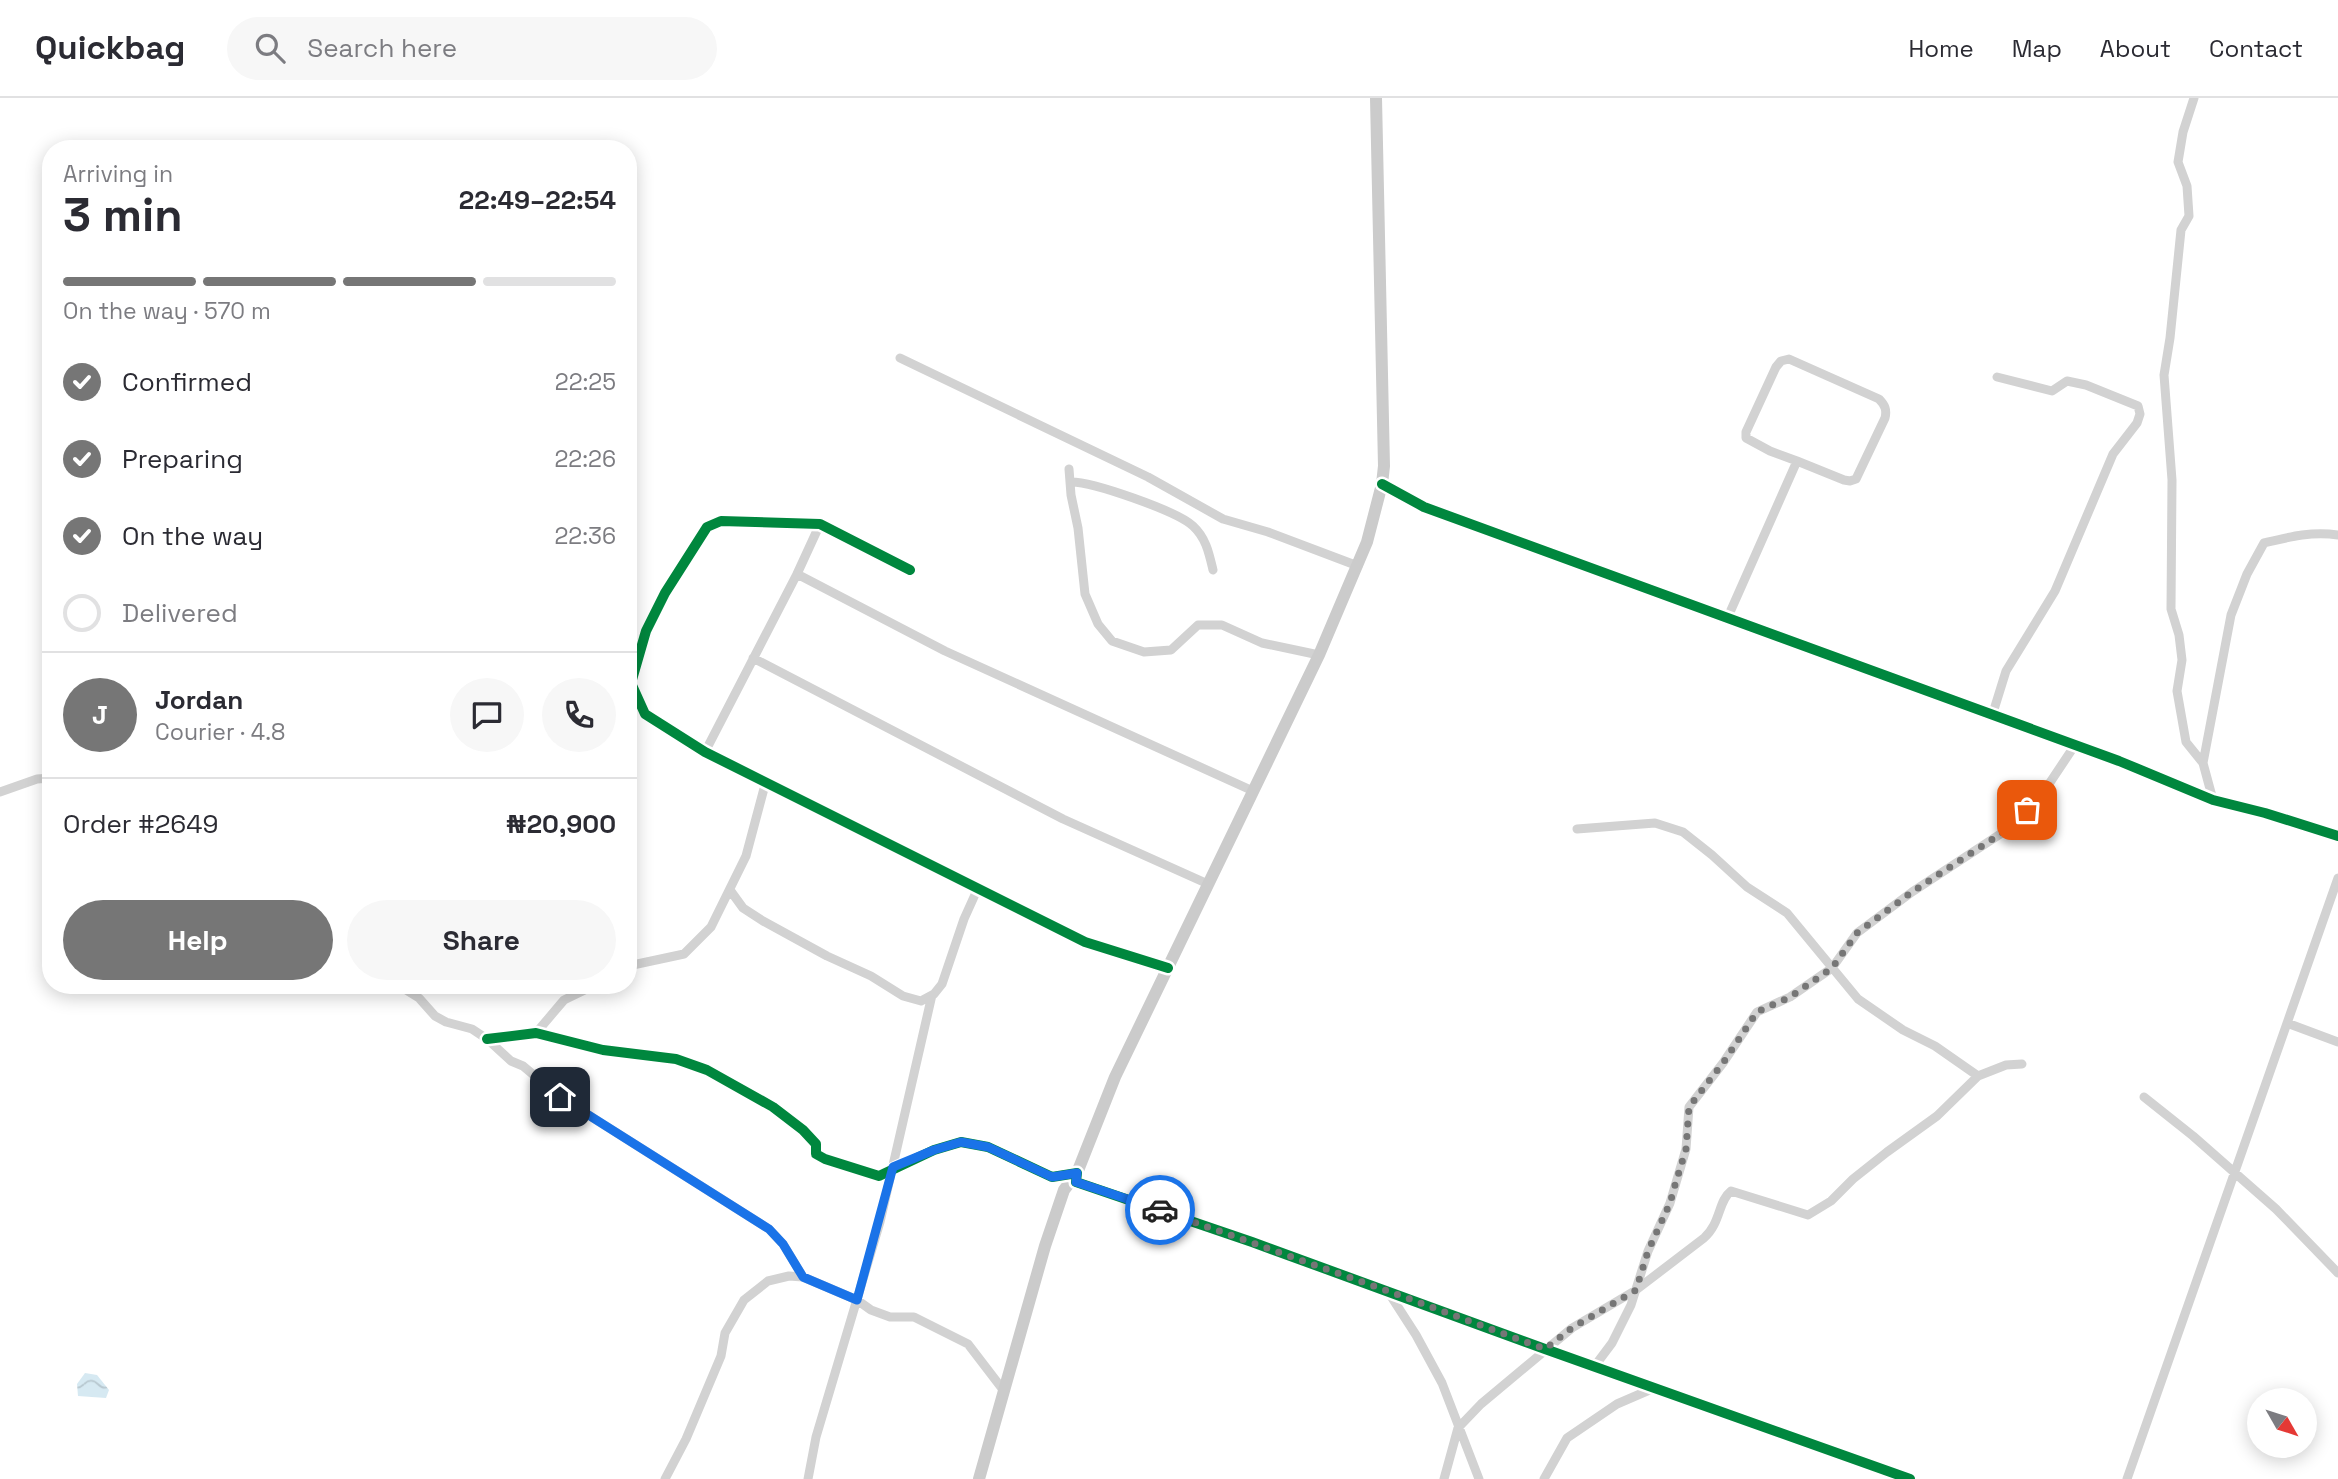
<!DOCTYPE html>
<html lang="en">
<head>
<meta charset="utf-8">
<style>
  :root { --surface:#fff; --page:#f7f7f7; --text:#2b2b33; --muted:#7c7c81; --line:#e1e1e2; --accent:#767676 }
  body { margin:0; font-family:"Space Grotesk",sans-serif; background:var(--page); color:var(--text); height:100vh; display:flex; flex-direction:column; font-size:26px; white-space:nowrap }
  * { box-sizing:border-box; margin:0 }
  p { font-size:23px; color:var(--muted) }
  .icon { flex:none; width:38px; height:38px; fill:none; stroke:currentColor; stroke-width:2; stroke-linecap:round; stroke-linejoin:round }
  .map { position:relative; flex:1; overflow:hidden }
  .drawer { position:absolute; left:42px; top:42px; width:595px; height:854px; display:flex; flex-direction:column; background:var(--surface); border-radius:28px; box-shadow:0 4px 18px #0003 }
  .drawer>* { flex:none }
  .needle { width:46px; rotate:129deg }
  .tools { position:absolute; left:2247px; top:1290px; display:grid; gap:14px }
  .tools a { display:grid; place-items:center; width:70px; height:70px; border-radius:50%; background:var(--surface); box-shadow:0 4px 18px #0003; font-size:35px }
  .pin { position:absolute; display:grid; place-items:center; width:60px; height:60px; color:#fff; margin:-30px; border-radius:14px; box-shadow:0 4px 10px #0006 }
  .courier { position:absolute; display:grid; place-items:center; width:70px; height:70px; margin:-35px; border:5px solid #1a73e8; border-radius:50%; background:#fff; color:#222; box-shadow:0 2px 9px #0007 }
  .overview em { font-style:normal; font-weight:700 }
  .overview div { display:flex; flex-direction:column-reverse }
  .overview { display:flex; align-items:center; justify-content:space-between; height:119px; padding:0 21px }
  h1 { font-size:46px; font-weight:700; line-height:52px }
  .bar { display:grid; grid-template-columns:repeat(4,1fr); gap:10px 7px; align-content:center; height:84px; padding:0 21px }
  .bar i { height:9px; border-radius:5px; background:var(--line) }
  .bar .current { background:var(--accent) }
  .bar p { grid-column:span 4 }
  .line { display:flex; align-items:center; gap:18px; padding:0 21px; border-top:2px solid var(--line) }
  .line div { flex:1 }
  .round { display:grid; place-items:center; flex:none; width:74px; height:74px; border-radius:37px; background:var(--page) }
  ol { padding:0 21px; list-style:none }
  li { display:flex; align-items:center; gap:21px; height:77px }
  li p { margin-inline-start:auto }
  li .icon { padding:7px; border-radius:50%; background:var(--accent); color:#fff; stroke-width:4 }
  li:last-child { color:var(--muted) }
  li i { width:38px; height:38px; border:4px solid var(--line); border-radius:50% }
  .cta { display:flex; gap:14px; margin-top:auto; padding:14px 21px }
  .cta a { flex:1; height:80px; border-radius:42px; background:var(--accent); color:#fff; font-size:28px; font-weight:700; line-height:80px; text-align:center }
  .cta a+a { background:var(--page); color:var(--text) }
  header { display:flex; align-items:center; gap:42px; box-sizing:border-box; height:98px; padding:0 35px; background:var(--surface); border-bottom:2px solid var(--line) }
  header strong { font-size:33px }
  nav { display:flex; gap:38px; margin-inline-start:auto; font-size:24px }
  .search { width:490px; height:63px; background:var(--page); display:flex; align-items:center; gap:18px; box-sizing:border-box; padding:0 24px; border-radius:38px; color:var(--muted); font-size:26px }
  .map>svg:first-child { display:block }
  .water { fill:url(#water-waves) }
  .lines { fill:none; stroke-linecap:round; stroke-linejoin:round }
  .minor { stroke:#d2d2d2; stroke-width:9 }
  .secondary { stroke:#cbcbcb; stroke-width:12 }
  .cycleway-casing { stroke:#fff; stroke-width:15 }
  .cycleway { stroke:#00873e; stroke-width:10 }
  .done { stroke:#767676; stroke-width:7; stroke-dasharray:0 12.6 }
  .route { stroke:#1a73e8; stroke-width:9 }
</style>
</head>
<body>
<header>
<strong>Quickbag</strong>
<div class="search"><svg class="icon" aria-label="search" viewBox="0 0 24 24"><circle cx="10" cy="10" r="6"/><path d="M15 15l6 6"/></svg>Search here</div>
<nav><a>Home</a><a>Map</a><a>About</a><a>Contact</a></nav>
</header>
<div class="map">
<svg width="2338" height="1381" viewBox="0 0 2338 1381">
  <defs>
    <pattern id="water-waves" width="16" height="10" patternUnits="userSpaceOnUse" patternTransform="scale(1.75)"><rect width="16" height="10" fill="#d6e9f2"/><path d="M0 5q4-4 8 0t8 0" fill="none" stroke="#b8c8d0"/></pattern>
  </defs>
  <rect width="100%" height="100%" fill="#fff"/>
  <path class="water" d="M85 1275 97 1277 109 1292 106 1300 78 1298 77 1286Z"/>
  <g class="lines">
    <path class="minor" d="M2194 0 2183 34 2178 64 2187 88 2189 118 2181 132 2170 240 2164 277 2172 382 2171 511 2179 537 2182 562 2177 593 2186 644 2203 665 2213 702
      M900 260 1148 379 1223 421 1268 434 1358 468
      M1069 371 1071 397 1078 430 1085 496 1098 526 1112 543 1144 554 1171 552 1198 527H1222L1262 545 1319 557
      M1070 384C1091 383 1177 413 1193 428 1206 440 1209 455 1213 472
      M1382 386 1424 409 2119 663 2213 702 2265 715 2338 738
      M820 426 797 476 945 553 1253 693
      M910 472 820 426 721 423 707 429 665 495 646 533 631 585 645 616 705 654 1085 844 1168 870
      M1727 521 1797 363 1770 353 1746 340V334L1776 269 1781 263 1789 261 1879 301C1885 307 1887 312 1885 320L1856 381 1850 383 1844 382 1797 363
      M753 560 1063 721 1208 786
      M1992 618 2006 573 2055 493 2113 356 2137 325 2140 316 2138 308 2086 287 2067 283 2052 293 1997 279
      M705 654 797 476
      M2203 665 2231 517 2247 476 2264 445C2289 439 2312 433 2338 437
      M0 694 37 681 51 680
      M1577 731 1655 725 1683 734 1712 757 1747 789 1787 815 1858 901 1903 932 1935 948 1978 978
      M730 792 743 810 763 823 827 858 871 878 903 898 921 903 934 896 942 886 964 821 978 790
      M628 868 684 856 711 829 746 758 766 683
      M398 887 419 900 435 918 446 924 472 931 487 941 511 963 523 968 560 999 769 1131 783 1146 803 1179
      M2287 925 2338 944
      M536 935 564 902 595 887
      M487 941 536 935 603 952 676 961 707 972 773 1009 803 1032 816 1046V1056L825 1061 879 1078 934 1052 961 1044 988 1049 1052 1079 1077 1075 1076 1084 1252 1144 1545 1251 1910 1381
      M2144 999 2193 1038 2276 1111 2338 1175
      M1387 1192 1416 1237 1442 1285 1479 1381
      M1594 1269 1612 1245 1631 1207 1648 1153 1670 1105 1686 1051 1689 1009 1723 965 1757 914 1790 899 1832 870 1857 835 1912 794 2011 729 2043 695 2075 647
      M665 1381 686 1341 721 1258 725 1235 744 1202 768 1183 789 1178 803 1179 857 1202 871 1212 890 1219H914L968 1246 1004 1293
      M808 1381 816 1339 880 1124 932 897
      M1444 1381 1458 1330 1481 1306 1572 1230 1636 1192 1704 1140C1721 1125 1718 1103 1731 1093L1808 1117 1831 1103 1853 1081 1887 1054 1937 1018 1978 978 2006 967 2022 966
      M1544 1381 1567 1340 1617 1306 1654 1290
      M2127 1381 2338 780"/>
    <path class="secondary" d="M979 1381 1045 1148 1064 1092 1077 1075 1115 979 1319 557 1367 444 1382 386 1384 368 1376 0"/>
    <defs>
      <path id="cycleway" d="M1382 386 1424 409 2119 663 2213 702 2265 715 2338 738
        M910 472 820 426 721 423 707 429 665 495 646 533 631 585 645 616 705 654 1085 844 1168 870
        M487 941 536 935 603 952 676 961 707 972 773 1009 803 1032 816 1046V1056L825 1061 879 1078 934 1052 961 1044 988 1049 1052 1079 1077 1075 1076 1084 1252 1144 1545 1251 1910 1381"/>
    </defs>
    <use href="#cycleway" class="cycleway-casing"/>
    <use href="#cycleway" class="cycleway"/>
  </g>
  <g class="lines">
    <path class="done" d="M1160 1112 1399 1197 1545 1251 1572 1230 1636 1192 1648 1153 1670 1105 1675 1087 1686 1051 1689 1009 1723 965 1757 914 1790 899 1832 870 1857 835 1912 794 2011 729 2027 712"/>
    <path class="route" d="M560 999 769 1131 783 1146 803 1179 857 1202 893 1069 934 1052 961 1044 988 1049 1052 1079 1077 1075 1076 1084 1160 1112"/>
  </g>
</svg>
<div class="tools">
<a><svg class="needle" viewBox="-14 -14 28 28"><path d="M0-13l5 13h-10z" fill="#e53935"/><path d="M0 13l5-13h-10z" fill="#7c7c81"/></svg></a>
</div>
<div class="pin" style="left:2027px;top:712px;background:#ea580c"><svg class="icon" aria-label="bag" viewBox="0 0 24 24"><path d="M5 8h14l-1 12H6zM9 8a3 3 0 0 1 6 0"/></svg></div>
<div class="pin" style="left:560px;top:999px;background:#1f2937"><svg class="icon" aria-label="home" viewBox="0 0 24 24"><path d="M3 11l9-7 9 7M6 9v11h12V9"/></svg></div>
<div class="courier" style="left:1160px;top:1112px"><svg class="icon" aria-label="car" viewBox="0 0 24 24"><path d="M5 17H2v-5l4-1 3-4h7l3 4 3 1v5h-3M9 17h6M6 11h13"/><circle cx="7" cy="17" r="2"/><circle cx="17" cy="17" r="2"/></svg></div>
<section class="drawer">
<div class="overview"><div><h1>3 min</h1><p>Arriving in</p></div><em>22:49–22:54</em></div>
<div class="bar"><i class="current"></i><i class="current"></i><i class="current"></i><i></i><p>On the way · 570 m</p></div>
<ol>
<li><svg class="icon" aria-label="check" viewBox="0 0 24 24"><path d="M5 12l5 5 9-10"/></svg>Confirmed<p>22:25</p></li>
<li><svg class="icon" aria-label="check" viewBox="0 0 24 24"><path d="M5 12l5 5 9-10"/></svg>Preparing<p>22:26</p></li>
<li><svg class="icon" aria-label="check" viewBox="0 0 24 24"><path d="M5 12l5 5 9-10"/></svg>On the way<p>22:36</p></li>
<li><i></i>Delivered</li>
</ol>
<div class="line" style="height:126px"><b class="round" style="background:var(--accent);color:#fff">J</b><div><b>Jordan</b><p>Courier · 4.8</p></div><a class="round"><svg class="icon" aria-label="chat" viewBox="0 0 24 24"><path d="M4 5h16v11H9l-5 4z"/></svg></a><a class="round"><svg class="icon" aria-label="phone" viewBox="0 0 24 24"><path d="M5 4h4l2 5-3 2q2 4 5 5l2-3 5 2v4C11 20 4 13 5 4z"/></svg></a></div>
<div class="line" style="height:91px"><div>Order #2649</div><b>₦20,900</b></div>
<div class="cta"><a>Help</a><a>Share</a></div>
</section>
</div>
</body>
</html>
